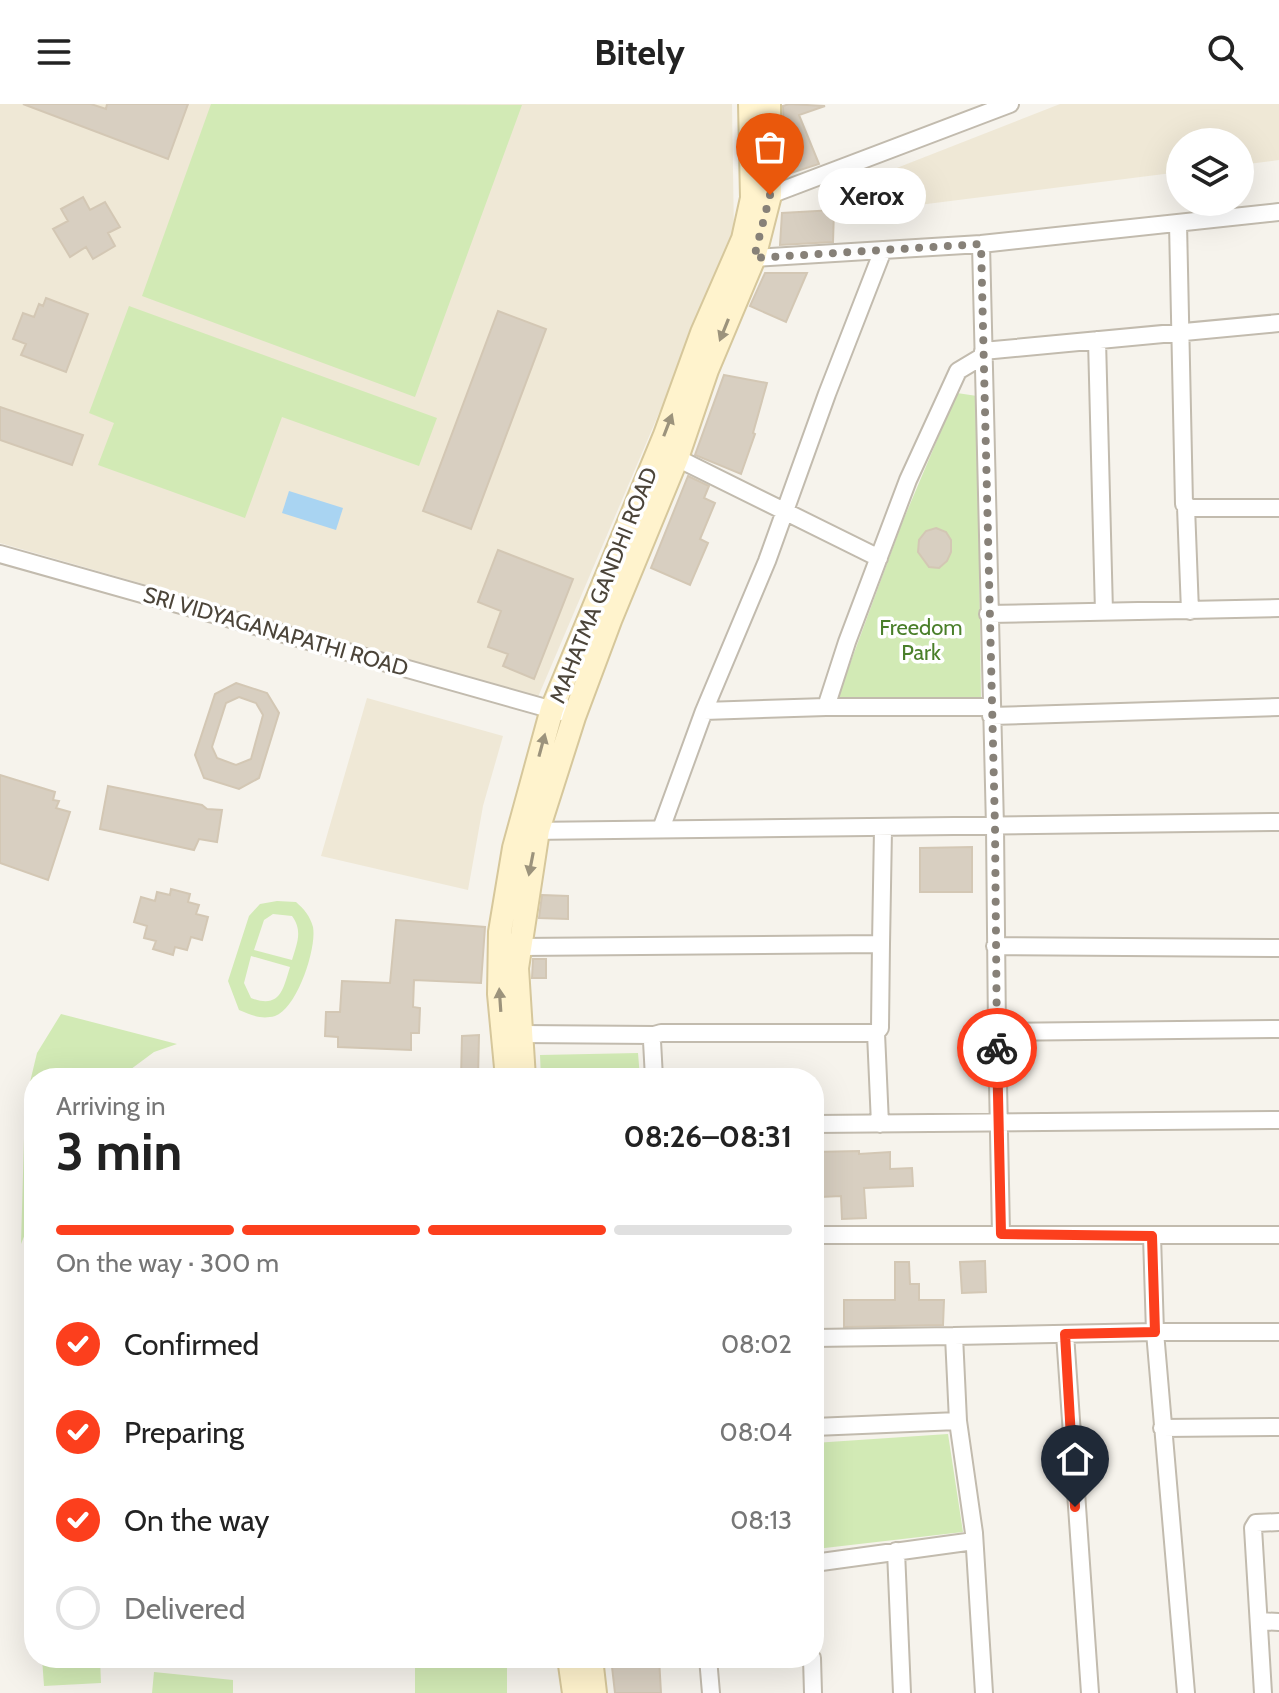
<!DOCTYPE html>
<html lang="en">
<head>
<meta charset="utf-8">
<style>
  :root { --surface:#fff; --page:#f2f2f2; --text:#222; --muted:#767676; --line:#e0e0e0; --accent:#fc3f1d }
  body { margin:0; font-family:Cabin,sans-serif; background:var(--page); color:var(--text); height:100vh; display:flex; flex-direction:column; font-size:30px; white-space:nowrap }
  * { box-sizing:border-box; margin:0 }
  p { font-size:26px; color:var(--muted) }
  .icon { flex:none; width:44px; height:44px; fill:none; stroke:currentColor; stroke-width:2; stroke-linecap:round; stroke-linejoin:round }
  .map { position:relative; flex:1; overflow:hidden }
  .panel { position:absolute; left:24px; top:964px; width:800px; height:600px; display:flex; flex-direction:column; background:var(--surface); border-radius:32px; box-shadow:0 8px 32px #0002 }
  .panel>* { flex:none }
  .buttons { position:absolute; left:1166px; top:24px; display:grid; gap:16px }
  .buttons a { display:grid; place-items:center; width:88px; height:88px; border-radius:50%; background:var(--surface); box-shadow:0 8px 32px #0002; font-size:40px }
  .pin { position:absolute; display:grid; place-items:center; width:68px; height:68px; color:#fff; margin:-82px -34px; border-radius:50% 50% 50% 0; rotate:-45deg; box-shadow:0 0 8px #0007 }
  .pin .icon { rotate:45deg }
  .courier { position:absolute; display:grid; place-items:center; width:80px; height:80px; margin:-40px; border:6px solid #fc3f1d; border-radius:50%; background:#fff; color:#222; box-shadow:0 2px 10px #0007 }
  .bubble { position:absolute; height:56px; border-radius:28px; background:var(--surface); box-shadow:0 8px 32px #0002; font-size:26px; font-weight:700; line-height:56px; text-align:center }
  .summary em { font-style:normal; font-weight:700 }
  .summary div { display:flex; flex-direction:column-reverse }
  .summary { display:flex; align-items:center; justify-content:space-between; height:136px; padding:0 32px }
  h1 { font-size:52px; font-weight:700; line-height:60px }
  .bar { display:grid; grid-template-columns:repeat(4,1fr); gap:12px 8px; align-content:center; height:96px; padding:0 32px }
  .bar i { height:10px; border-radius:6px; background:var(--line) }
  .bar .current { background:var(--accent) }
  .bar p { grid-column:span 4 }
  ol { padding:0 32px; list-style:none }
  li { display:flex; align-items:center; gap:24px; height:88px }
  li p { margin-inline-start:auto }
  li .icon { padding:8px; border-radius:50%; background:var(--accent); color:#fff; stroke-width:4 }
  li:last-child { color:var(--muted) }
  li i { width:44px; height:44px; border:4px solid var(--line); border-radius:50% }
  header { display:flex; justify-content:space-between; align-items:center; height:104px; padding:0 32px; background:var(--surface); font-size:36px; font-weight:700 }
  .map>svg:first-child { display:block }
  .education { fill:#efe8d6 }
  .green { fill:#d2eab5; fill-rule:evenodd }
  .water { fill:#a9d4f2 }
  .building { fill:#d8cfc1; stroke:#d3c7b4; stroke-width:2; fill-rule:evenodd }
  .lines { fill:none; stroke-linecap:round; stroke-linejoin:round }
  .street-casing { stroke:#c2bbae; stroke-width:20 }
  .secondary-casing { stroke:#d6c79b; stroke-width:26 }
  .street { stroke:#fff; stroke-width:16 }
  .secondary { stroke:#fff3cd; stroke-width:22 }
  .oneway { fill:#9c937c }
  .done { stroke:#878178; stroke-width:8; stroke-dasharray:0 14.4 }
  .route { stroke:#fc3f1d; stroke-width:10 }
  .labels { text-anchor:middle; stroke-width:7; stroke-linejoin:round; paint-order:stroke }
  .street-label { font-size:22px; fill:#4b4439; stroke:#fff }
  .park-label { font-size:22px; fill:#4a7f2a; stroke:#fff }
</style>
</head>
<body>
<header><svg class="icon" aria-label="menu" viewBox="0 0 24 24"><path d="M4 6h16M4 12h16M4 18h16"/></svg>Bitely<svg class="icon" aria-label="search" viewBox="0 0 24 24"><circle cx="10" cy="10" r="6"/><path d="M15 15l6 6"/></svg></header>
<div class="map">
<svg width="1279" height="1589" viewBox="0 0 1279 1589">
  <rect width="100%" height="100%" fill="#f6f3ec"/>
  <path class="education" d="M0 0H732L734 133 538 593 0 439Z
    M1060 0H1279V56L1240 61V38H1180V68L871 107 866 76Z
    M367 594 503 632 483 702 468 786 321 752Z"/>
  <path class="green" d="M211 0 522 1 415 293 142 192Z
    M129 202 437 314 419 362 282 313 245 414 98 361 114 319 89 309Z
    M957 289 977 292 981 596 837 595 902 419Z
    M277 797 296 798C304 805 310 812 313 823 317 844 297 905 275 912 261 916 251 911 239 906L228 877 249 812 260 800ZM273 810 292 812C303 827 297 839 292 856L254 846 264 816ZM251 852 290 863C283 886 280 905 251 894L244 879Z
    M61 910 177 940 154 948 119 974H34V1108L21 1140 25 999 37 949Z
    M638 949 640 974H541L540 951Z
    M948 1330 963 1428 816 1445 814 1339Z
    M42 1554H100L101 1579 44 1582Z
    M415 1554H507V1589H415Z
    M154 1568 233 1576V1589H152Z"/>
  <path class="water" d="M289 387 343 404 336 426 282 409Z"/>
  <path class="building" d="M23 0H91L106 5 107 0H188L168 55Z
    M789 0 825 2 799 11 819 60 785 71 783 2Z
    M83 93 90 106 105 98 120 123 108 129 115 142 93 155 86 143 70 153 53 125 68 117 61 105Z
    M834 106 833 138 780 141 782 109Z
    M765 169H807L786 218 750 202Z
    M46 194 88 210 66 268 21 251 26 240 13 235 23 209 34 213 39 200 43 202Z
    M498 207 546 225 471 425 423 407Z
    M724 271 767 279 753 329 755 330 741 370 695 351Z
    M0 303 83 331 72 361 0 336Z
    M688 372 709 382 704 394 715 399 700 435 708 439 690 481 651 464Z
    M936 424 946 428 951 436V448L947 457 939 464 929 463 918 448 919 436 926 427Z
    M498 446 573 475 534 575 503 562 508 550 488 543 501 507 478 498Z
    M236 579 267 589 279 609 259 674 239 685 204 674 195 651 215 590ZM239 593 256 599 263 611 251 655 236 661 217 654 212 643 226 599Z
    M0 671 55 688 53 696 59 697 56 704 70 708 48 776 0 759Z
    M108 682 202 701 207 705 222 706 217 738 199 735 194 746 100 725Z
    M972 743V788H920V744Z
    M171 785 190 790 188 798 199 801 196 810 208 813 202 836 191 833 187 846 175 843 173 851 153 845 156 837 144 834 147 822 134 818 141 793 155 797 157 788 170 791Z
    M542 791 568 792V815L539 814Z
    M396 816 485 823 481 879 414 876 413 903 420 904 419 929H411V946L338 943V933L325 932 326 908H340L342 877 390 879Z
    M533 855H546V874H532Z
    M479 931 478 974H461L462 932Z
    M859 1047V1050L890 1048V1065L912 1064 913 1082 864 1084 866 1114 842 1115 841 1092 821 1093V1079L814 1080V1048Z
    M985 1157 986 1188 962 1189 960 1158Z
    M895 1158H909L910 1180H919V1196H944L943 1221 844 1223V1196H895Z
    M611 1554H659L661 1589H615Z"/>
  <g class="lines">
    <defs>
      <path id="street" d="M770 91 1010 0
        M1178 119 1184 400 1191 404H1279
        M981 140 995 723 997 928 1279 925
        M754 154 981 140 1279 108
        M1097 236 1104 508
        M983 247 1279 219
        M983 252 958 267 908 376 847 538 826 603H990
        M677 354 879 454
        M1186 403 1190 507
        M0 450 560 608
        M988 510 1279 504
        M826 603 704 607 767 457 827 290 883 146
        M991 612 1279 603
        M661 725 704 607
        M529 727 1279 718
        M881 840 883 725
        M995 842 1279 844
        M519 843 881 840 880 924 876 929H661L654 931 652 937 654 974
        M997 928 1001 1130
        M876 929 880 1020
        M520 930 654 931
        M814 1020 1279 1016
        M814 1131H1279
        M1152 1132 1155 1228H1279
        M1065 1230 1090 1589
        M814 1234 954 1232
        M958 1317 974 1429 984 1589
        M814 1323 958 1317 954 1232 1155 1228 1186 1589
        M1162 1324 1279 1323
        M896 1447 902 1589
        M814 1459 974 1437
        M1259 1517 1279 1518
        M708 1554 711 1589
        M812 1554 813 1589
        M1263 1589 1253 1424 1256 1419 1279 1418"/>
      <path id="secondary" d="M507 974 499 890 500 828 514 744 552 605 665 331 702 229 743 135 752 94 750 0
        M524 974 517 864 538 726 574 613 611 514 677 354 707 266 754 154 770 91 769 0
        M569 1554 574 1589
        M591 1554 595 1589"/>
    </defs>
    <use href="#street" class="street-casing"/>
    <use href="#secondary" class="secondary-casing"/>
    <use href="#street" class="street"/>
    <use href="#secondary" class="secondary"/>
  </g>
  <defs><path id="oneway-solid" d="M-6-.8H1V-3.2L6.5 0L1 3.2V.8H-6Z" transform="scale(2)"/></defs>
  <g class="oneway">
    <use href="#oneway-solid" transform="translate(724 226) rotate(112)"/>
    <use href="#oneway-solid" transform="translate(668 321) rotate(-69)"/>
    <use href="#oneway-solid" transform="translate(542 641) rotate(-75)"/>
    <use href="#oneway-solid" transform="translate(531 760) rotate(101)"/>
    <use href="#oneway-solid" transform="translate(500 896) rotate(-94)"/>
  </g>
  <g class="lines">
    <path class="done" d="M770 91 754 154 981 140 995 723 997 944"/>
    <path class="route" d="M997 944 1001 1130 1152 1132 1155 1228 1065 1230 1075 1403"/>
  </g>
  <g class="labels">
    <g class="street-label">
      <text transform="translate(603 481) rotate(-68)" y="8">MAHATMA GANDHI ROAD</text>
      <text transform="translate(276 527) rotate(16)" y="8">SRI VIDYAGANAPATHI ROAD</text>
    </g>
    <g class="park-label">
      <text x="921" y="531">Freedom<tspan x="921" dy="25">Park</tspan></text>
    </g>
  </g>
</svg>
<div class="buttons">
<a><svg class="icon" aria-label="layers" viewBox="0 0 24 24"><path d="M12 4l9 5-9 5-9-5zM3 14l9 5 9-5"/></svg></a>
</div>
<div class="pin" style="left:770px;top:91px;background:#ea580c"><svg class="icon" aria-label="bag" viewBox="0 0 24 24"><path d="M5 8h14l-1 12H6zM9 8a3 3 0 0 1 6 0"/></svg></div>
<div class="pin" style="left:1075px;top:1403px;background:#1f2937"><svg class="icon" aria-label="home" viewBox="0 0 24 24"><path d="M3 11l9-7 9 7M6 9v11h12V9"/></svg></div>
<div class="courier" style="left:997px;top:944px"><svg class="icon" aria-label="bike" viewBox="0 0 24 24"><circle cx="6" cy="16" r="4"/><circle cx="18" cy="16" r="4"/><path d="M6 16l4-8h5l3 8M10 8l3 8H6M13 5h3"/></svg></div>
<div class="bubble" style="left:818px;top:64px;width:108px">Xerox</div>
<section class="panel">
<div class="summary"><div><h1>3 min</h1><p>Arriving in</p></div><em>08:26–08:31</em></div>
<div class="bar"><i class="current"></i><i class="current"></i><i class="current"></i><i></i><p>On the way · 300 m</p></div>
<ol>
<li><svg class="icon" aria-label="check" viewBox="0 0 24 24"><path d="M5 12l5 5 9-10"/></svg>Confirmed<p>08:02</p></li>
<li><svg class="icon" aria-label="check" viewBox="0 0 24 24"><path d="M5 12l5 5 9-10"/></svg>Preparing<p>08:04</p></li>
<li><svg class="icon" aria-label="check" viewBox="0 0 24 24"><path d="M5 12l5 5 9-10"/></svg>On the way<p>08:13</p></li>
<li><i></i>Delivered</li>
</ol>
</section>
</div>
</body>
</html>
